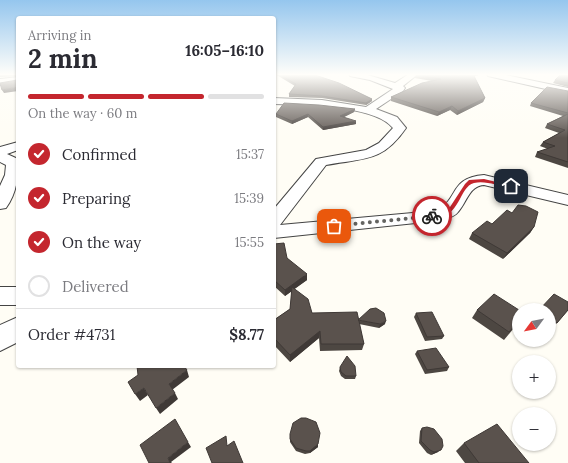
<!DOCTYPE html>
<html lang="en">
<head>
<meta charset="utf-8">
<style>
  :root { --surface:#fff; --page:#f2f2f3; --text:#2b2b33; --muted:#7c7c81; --line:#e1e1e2; --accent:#c4262e }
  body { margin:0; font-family:Lora,serif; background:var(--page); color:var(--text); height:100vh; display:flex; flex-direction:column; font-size:15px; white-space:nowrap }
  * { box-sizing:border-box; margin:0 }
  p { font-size:13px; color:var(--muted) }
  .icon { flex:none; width:22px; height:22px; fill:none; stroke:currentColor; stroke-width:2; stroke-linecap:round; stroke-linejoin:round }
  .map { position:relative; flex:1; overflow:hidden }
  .side { position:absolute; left:16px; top:16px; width:260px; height:352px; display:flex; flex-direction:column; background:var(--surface); border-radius:4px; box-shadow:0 1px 3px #0004 }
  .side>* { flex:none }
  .needle { width:26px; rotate:238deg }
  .controls { position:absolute; left:512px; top:303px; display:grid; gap:8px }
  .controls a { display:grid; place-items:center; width:44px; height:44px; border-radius:50%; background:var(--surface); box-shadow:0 1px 3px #0004; font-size:20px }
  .pin { position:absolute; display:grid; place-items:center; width:34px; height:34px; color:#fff; margin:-17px; border-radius:8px; box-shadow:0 2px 6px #0006 }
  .courier { position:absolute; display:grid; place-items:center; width:40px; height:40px; margin:-20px; border:3px solid #c4262e; border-radius:50%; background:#fff; color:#222; box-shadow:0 1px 5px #0007 }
  .summary em { font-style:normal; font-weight:700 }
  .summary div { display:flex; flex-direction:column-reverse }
  .summary { display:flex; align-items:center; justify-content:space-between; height:68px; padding:0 12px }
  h1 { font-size:26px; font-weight:700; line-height:30px }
  .bar { display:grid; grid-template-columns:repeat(4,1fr); gap:6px 4px; align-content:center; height:48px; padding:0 12px }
  .bar i { height:5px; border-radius:3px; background:var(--line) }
  .bar .on { background:var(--accent) }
  .bar p { grid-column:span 4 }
  .line { display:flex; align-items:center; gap:10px; padding:0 12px; border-top:1px solid var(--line) }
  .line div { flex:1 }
  ol { padding:0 12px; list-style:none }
  li { display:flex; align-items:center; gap:12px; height:44px }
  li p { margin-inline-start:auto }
  li .icon { padding:4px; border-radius:50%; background:var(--accent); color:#fff; stroke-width:4 }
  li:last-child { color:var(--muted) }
  li i { width:22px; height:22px; border:2px solid var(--line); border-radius:50% }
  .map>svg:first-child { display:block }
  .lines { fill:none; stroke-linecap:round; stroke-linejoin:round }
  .minor-casing { stroke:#444; stroke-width:2 }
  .minor { fill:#fff; fill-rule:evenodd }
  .wall { fill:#4d4742 }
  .shaded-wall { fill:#3f3936 }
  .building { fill:#5a524d; stroke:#3f3936 }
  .route { fill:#c4262e }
  .done { stroke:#646461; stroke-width:4; stroke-dasharray:0 7.2 }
</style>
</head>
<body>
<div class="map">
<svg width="568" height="463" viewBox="0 0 568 463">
  <rect width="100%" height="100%" fill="#fffdf5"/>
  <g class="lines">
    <defs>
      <path id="minor" d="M349 74H364L395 83 409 74H418L403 86 405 88 403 91 376 109 397 117 406 128C382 163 363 158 326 165L280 225 435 211C460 200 448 178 484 175L568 195V205L484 185C469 186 467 202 458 212 455 216 449 218 444 220L274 238V209L316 159 366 150 379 143 393 128C375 105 302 105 274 104V98L322 100 366 107 393 89 370 80 350 76Z
        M487 74H501L568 88V94L488 76Z
        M18 77V83L0 85V79Z
        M18 142V150L7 154 18 159C18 177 17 193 6 208L0 209V186L5 175 6 165 0 162V147Z
        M0 287H18V305H0Z
        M18 317V342L0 351V325Z"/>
    </defs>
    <use href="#minor" class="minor-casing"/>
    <use href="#minor" class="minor"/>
  </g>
  <path class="wall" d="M275 74H312L372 99V101L366 105 322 98 289 97V94L295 86Z
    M417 74H483L474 76 485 98 483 102 457 115 450 110 437 116 391 101V97L432 81 415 78 416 75Z
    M568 74V87L553 83 555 80Z
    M568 91V168L535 157 537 152 548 149 540 146 543 142 559 133 545 128 547 124 563 116 530 106 531 103Z
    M355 109 354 112 344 117 356 124 323 130 308 117 292 124 276 117V114Z
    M492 224 534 227 530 233 503 259 469 239 472 233Z
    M274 242V244L307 280 294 289 312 313 385 324 379 328 359 324 364 344 362 350 320 351 319 338 290 362 274 345V320L290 309 292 291 285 296 274 286Z
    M477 310H519V322L504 340 472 318Z
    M549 310H568L551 330 549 329Z
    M416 313 444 336 442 339 425 341 414 317Z
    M417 351 449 367 447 371 425 374 415 354Z
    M340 367 356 376 355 379H345L341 376 339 371Z
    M422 428 438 452 431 455 427 453 419 443 420 431Z
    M290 434 318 447 310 453 305 454 296 451 290 442Z
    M464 443 529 463H465L456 451Z"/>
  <path class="shaded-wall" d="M0 74H17L18 76 0 77Z
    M473 74H483L471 77Z
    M18 87V91L4 93 2 90Z
    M485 98 483 102 457 115 458 111Z
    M372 99V101L366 105V103Z
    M452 106 450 110 437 116 439 112Z
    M355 109 354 112 340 119V116Z
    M308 114V117L292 124V121Z
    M356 121V124L323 130V127Z
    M534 227 530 233 503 259 507 253Z
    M307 274V280L285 296V290Z
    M386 321 385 324 379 328 380 324Z
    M320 331 319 338 290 362V355Z
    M187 370 189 377 172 390 169 384Z
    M144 388 148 395 140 401 135 394Z
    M175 393 178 399 160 414 156 408Z
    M188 442 191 447 171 462 172 463H170L168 458Z
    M318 444V447L310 453V451Z
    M441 450 438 452 431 455 434 452Z"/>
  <path class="building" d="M18 74V87L2 90 0 83 17 80Z
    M279 74H312L339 83 372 99 366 103 322 96 289 94 296 84Z
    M417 74H473L485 98 458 111 452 106 439 112 391 97 422 83 441 79 416 75Z
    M561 74H568V83L555 80Z
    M547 87 568 91V113L531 103Z
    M284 103 319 105 355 109 340 116 356 121 323 127 308 114 292 121 276 114Z
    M568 114V162L537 152 555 146 543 142 565 130 547 124Z
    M518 205 526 206 538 212 534 227 507 253 472 233 487 221 492 224 507 210 512 213Z
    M274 242V244L284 243 287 258 307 274 285 290 274 280Z
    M292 287 308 299 312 313 357 312 364 344H321L320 331 290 355 274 338V320L290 309Z
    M494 294 519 310V321L509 332 477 310Z
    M554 294 568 302V310L557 323 549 317V310H539Z
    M376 308 384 313 386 321 380 324 358 320 370 309Z
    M432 312 444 336 427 337 416 313Z
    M436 348 449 367 427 370 417 351Z
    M347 356 355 366 356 376H346L341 372 340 367Z
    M137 366H184L187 370 169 384 175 393 156 408 144 388 135 394 128 382 138 375Z
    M301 418H306L316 422 320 433 318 444 310 451H306L296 448 290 439V434L293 423Z
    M175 419 188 442 168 458 170 463H149L140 445Z
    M497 424 529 463H479L464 443Z
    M427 427 434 429 442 439 443 446 441 450 434 452 430 450 421 441 422 428Z
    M226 436 227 446 234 441 243 463H212L206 448Z"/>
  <linearGradient id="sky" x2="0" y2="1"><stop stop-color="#95c6ee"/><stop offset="0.54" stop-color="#fffefa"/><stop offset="1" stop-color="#fffefa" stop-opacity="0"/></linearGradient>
  <rect width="568" height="138" fill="url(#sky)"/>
  <path class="route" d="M484 179 513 186 511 188C499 186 485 180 474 183 458 187 461 221 430 218V215L444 211 450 207 465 184 469 180Z"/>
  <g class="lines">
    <path class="done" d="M334 226 432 216"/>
  </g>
</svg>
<div class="controls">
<a><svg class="needle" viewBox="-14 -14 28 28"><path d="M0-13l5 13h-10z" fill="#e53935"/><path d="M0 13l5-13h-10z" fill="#7c7c81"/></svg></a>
<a>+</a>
<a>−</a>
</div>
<div class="pin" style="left:334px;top:226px;background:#ea580c"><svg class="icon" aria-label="bag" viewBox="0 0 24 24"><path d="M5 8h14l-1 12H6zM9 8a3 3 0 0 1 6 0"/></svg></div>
<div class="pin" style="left:511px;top:186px;background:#1f2937"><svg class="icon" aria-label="home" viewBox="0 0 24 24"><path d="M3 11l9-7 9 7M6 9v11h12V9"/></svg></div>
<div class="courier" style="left:432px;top:216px"><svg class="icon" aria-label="bike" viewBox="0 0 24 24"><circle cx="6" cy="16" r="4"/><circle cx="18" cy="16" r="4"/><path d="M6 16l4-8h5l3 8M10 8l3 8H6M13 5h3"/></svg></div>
<section class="side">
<div class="summary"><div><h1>2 min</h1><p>Arriving in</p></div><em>16:05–16:10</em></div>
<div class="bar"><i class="on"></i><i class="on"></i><i class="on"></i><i></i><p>On the way · 60 m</p></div>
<ol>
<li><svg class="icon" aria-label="check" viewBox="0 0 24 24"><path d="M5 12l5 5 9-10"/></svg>Confirmed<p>15:37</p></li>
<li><svg class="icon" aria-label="check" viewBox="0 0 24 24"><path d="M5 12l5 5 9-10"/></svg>Preparing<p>15:39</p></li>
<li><svg class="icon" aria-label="check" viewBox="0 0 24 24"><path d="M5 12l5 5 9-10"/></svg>On the way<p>15:55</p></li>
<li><i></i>Delivered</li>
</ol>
<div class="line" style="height:52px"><div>Order #4731</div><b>$8.77</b></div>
</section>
</div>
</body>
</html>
